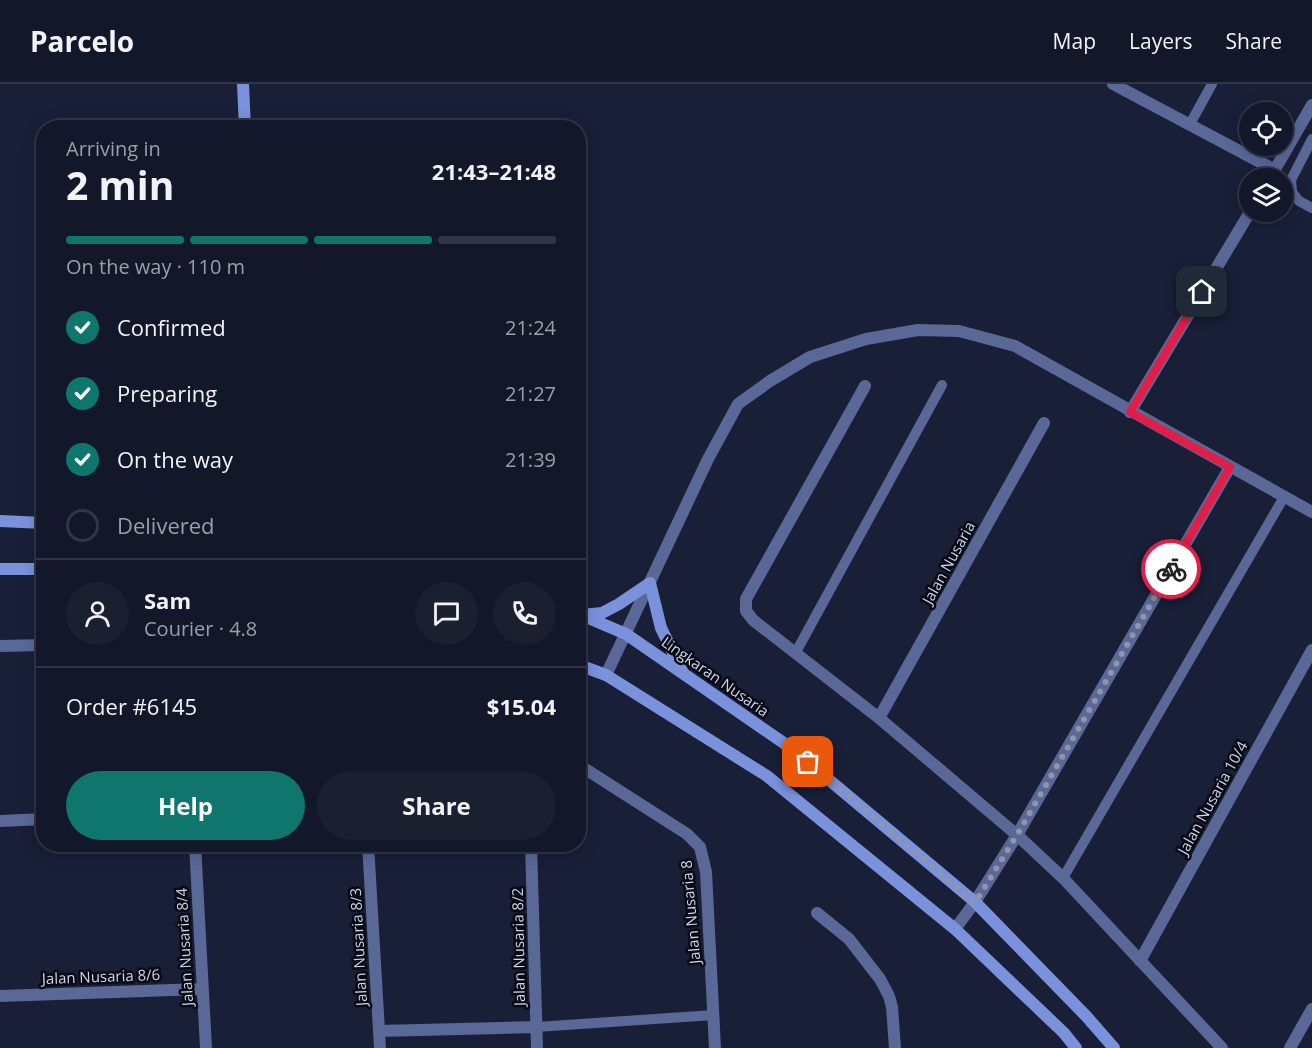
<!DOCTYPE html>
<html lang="en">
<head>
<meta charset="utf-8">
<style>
  :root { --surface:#121729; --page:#1b2031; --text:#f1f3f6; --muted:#9c9fa8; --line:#313646; --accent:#0f766e }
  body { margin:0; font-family:"Open Sans",sans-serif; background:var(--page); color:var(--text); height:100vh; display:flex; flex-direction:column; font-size:22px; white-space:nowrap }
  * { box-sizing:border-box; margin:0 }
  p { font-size:20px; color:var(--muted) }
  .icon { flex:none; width:33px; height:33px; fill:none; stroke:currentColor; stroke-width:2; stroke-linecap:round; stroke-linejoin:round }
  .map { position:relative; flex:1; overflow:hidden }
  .panel { position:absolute; left:36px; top:36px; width:550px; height:732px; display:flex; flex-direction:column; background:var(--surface); border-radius:24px; box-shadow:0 3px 15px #0003,0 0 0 2px var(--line) }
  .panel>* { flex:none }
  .controls { position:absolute; left:1239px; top:18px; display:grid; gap:12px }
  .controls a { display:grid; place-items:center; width:54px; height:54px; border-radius:50%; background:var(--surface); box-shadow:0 3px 15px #0003,0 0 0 2px var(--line); font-size:30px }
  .pin { position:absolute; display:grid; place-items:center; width:51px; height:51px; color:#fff; margin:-26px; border-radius:12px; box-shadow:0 3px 9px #0006 }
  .courier { position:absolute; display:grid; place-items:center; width:60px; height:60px; margin:-30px; border:4px solid #e11d48; border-radius:50%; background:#fff; color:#222; box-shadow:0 2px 8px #0007 }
  .summary em { font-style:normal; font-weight:700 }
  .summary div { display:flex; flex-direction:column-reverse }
  .summary { display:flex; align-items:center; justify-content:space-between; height:102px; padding:0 30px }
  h1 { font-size:39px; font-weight:700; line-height:45px }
  .bar { display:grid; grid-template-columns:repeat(4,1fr); gap:9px 6px; align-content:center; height:72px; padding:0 30px }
  .bar i { height:8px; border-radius:4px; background:var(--line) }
  .bar .on { background:var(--accent) }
  .bar p { grid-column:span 4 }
  .line { display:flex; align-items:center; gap:15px; padding:0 30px; border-top:2px solid var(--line) }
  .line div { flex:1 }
  .round { display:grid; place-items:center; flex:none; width:63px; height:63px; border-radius:32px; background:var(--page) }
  ol { padding:0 30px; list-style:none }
  li { display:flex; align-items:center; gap:18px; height:66px }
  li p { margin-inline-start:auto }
  li .icon { padding:6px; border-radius:50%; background:var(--accent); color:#fff; stroke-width:4 }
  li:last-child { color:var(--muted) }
  li i { width:33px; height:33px; border:3px solid var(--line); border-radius:50% }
  .button { display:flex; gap:12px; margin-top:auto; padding:12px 30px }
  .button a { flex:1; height:69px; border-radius:36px; background:var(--accent); color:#fff; font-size:24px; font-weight:700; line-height:69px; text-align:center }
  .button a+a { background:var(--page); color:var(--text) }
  header { display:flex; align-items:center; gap:36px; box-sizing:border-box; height:84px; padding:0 30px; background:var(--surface); border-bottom:2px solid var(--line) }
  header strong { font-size:28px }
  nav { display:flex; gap:33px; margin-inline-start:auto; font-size:21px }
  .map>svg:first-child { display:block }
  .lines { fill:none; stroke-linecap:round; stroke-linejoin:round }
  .lane { stroke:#596897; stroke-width:10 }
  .street { stroke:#596897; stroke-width:12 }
  .secondary { stroke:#7a91dc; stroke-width:12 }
  .done { stroke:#9096a9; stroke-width:6; stroke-dasharray:0 10.8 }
  .route { stroke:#e11d48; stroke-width:8 }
  .labels { text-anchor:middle; stroke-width:5; stroke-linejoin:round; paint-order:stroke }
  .street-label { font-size:15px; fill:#d0d6e7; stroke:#070914 }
</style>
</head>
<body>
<header>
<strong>Parcelo</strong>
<nav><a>Map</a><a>Layers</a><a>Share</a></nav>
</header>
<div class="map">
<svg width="1312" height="964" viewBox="0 0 1312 964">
  <rect width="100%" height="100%" fill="#181f37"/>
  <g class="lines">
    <path class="lane" d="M1190 40 1212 0
      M1312 55 1291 96 1292 108 1299 117 1312 124
      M796 568 942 301
      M1063 794 1284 413
      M536 943 714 931"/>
    <path class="street" d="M1113 0 1275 86
      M1270 94 1312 21
      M865 302 746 515V527L753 536 879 634 1017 751 1063 794 1222 964
      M1130 328 1250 128
      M0 562 44 561
      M606 591 708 375 738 320 770 297 810 273 866 255 918 246 959 247 1015 262 1312 428
      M879 634 1044 339
      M579 681 687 750 700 763 706 788 715 964
      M0 737 44 735
      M195 760 206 964
      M368 760 380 964
      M531 760 537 964
      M817 829 849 855 880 895 889 912 892 923 895 964
      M955 845 975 818 1017 751 1230 383
      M1140 877 1312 566
      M0 912 202 905
      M379 947 536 943
      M1290 964 1312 925"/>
    <path class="secondary" d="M243 0 245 44
      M0 437 44 439
      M0 485H44
      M579 530 626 550 791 664 975 818 1087 933 1114 964
      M582 531 602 529 619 520 650 499 661 544 683 589
      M579 581 606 591 767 692 955 845 1064 949 1076 964"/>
  </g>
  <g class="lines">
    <path class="done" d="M808 678 975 819 1017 751 1171 485"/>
    <path class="route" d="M1171 485 1230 383 1130 328 1202 208"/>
  </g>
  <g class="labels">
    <g class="street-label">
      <text transform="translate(949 479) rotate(-61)" y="5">Jalan Nusaria</text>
      <text transform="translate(715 593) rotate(35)" y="5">Lingkaran Nusaria</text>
      <text transform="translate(1213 714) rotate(-61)" y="5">Jalan Nusaria 10/4</text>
      <text transform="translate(691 828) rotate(-95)" y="5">Jalan Nusaria 8</text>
      <text transform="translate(185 863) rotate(-93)" y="5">Jalan Nusaria 8/4</text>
      <text transform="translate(359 863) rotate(-93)" y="5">Jalan Nusaria 8/3</text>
      <text transform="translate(519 863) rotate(-91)" y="5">Jalan Nusaria 8/2</text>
      <text transform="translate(101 893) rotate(-2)" y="5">Jalan Nusaria 8/6</text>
    </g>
  </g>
</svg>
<div class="controls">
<a><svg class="icon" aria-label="locate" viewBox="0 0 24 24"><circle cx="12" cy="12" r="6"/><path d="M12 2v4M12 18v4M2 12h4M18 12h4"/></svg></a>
<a><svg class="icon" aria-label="layers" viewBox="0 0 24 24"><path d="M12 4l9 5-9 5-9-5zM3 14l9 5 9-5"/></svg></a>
</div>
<div class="pin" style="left:808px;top:678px;background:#ea580c"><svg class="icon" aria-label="bag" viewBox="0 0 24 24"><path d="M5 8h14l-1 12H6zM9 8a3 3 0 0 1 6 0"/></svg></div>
<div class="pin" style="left:1202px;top:208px;background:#1f2937"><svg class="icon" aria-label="home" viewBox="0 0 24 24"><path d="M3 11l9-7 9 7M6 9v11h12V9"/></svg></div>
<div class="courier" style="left:1171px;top:485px"><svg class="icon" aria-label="bike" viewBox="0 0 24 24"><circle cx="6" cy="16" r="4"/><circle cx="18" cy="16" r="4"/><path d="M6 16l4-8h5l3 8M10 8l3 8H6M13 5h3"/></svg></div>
<section class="panel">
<div class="summary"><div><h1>2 min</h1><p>Arriving in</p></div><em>21:43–21:48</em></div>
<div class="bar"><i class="on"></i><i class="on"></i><i class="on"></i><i></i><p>On the way · 110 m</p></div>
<ol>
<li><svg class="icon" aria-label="check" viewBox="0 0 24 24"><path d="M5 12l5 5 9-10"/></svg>Confirmed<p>21:24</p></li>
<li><svg class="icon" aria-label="check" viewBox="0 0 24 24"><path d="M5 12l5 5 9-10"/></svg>Preparing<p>21:27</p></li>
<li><svg class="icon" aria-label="check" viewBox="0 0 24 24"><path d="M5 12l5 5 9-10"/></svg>On the way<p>21:39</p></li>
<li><i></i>Delivered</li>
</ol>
<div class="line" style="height:108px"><a class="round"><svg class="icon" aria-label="person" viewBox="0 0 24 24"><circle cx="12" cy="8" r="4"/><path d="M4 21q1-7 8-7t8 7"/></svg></a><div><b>Sam</b><p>Courier · 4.8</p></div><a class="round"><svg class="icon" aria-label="chat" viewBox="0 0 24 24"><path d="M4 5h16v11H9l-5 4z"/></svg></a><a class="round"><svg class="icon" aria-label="phone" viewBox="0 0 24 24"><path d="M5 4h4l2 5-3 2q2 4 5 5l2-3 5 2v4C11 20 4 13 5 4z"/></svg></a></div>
<div class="line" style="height:78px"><div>Order #6145</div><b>$15.04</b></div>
<div class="button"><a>Help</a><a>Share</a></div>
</section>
</div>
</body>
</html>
